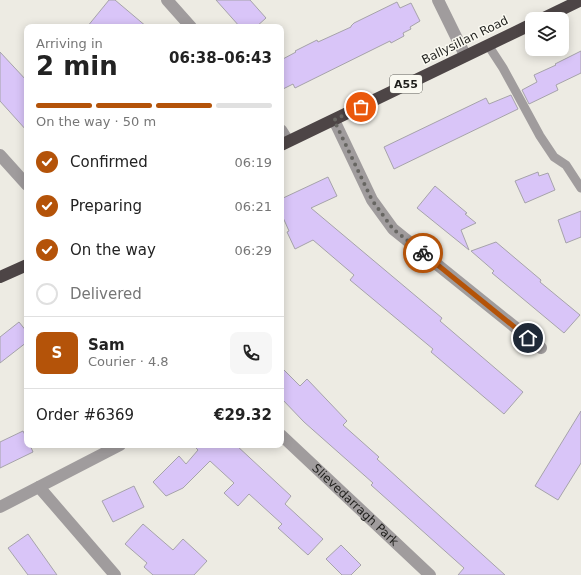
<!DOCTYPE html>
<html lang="en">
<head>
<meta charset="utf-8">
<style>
  :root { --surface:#fff; --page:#f6f6f6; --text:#222; --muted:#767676; --line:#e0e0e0; --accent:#b45309 }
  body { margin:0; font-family:"DejaVu Sans",sans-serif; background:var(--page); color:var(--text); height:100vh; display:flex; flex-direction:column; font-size:15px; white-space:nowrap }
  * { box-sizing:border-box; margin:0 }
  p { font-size:13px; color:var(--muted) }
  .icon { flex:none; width:22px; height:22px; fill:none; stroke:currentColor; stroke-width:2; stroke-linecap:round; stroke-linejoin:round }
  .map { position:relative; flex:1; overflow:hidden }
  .details { position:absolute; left:24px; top:24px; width:260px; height:424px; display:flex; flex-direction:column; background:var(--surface); border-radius:8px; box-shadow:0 2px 10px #0003 }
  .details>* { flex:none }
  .controls { position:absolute; left:525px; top:12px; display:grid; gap:8px }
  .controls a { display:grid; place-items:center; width:44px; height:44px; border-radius:8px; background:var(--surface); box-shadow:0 2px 10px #0003; font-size:20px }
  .pin { position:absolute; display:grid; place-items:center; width:34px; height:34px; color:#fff; margin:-17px; border:2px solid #fff; border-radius:50%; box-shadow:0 1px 4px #0007 }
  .courier { position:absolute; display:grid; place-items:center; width:40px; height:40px; margin:-20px; border:3px solid #b45309; border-radius:50%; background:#fff; color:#222; box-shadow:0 1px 5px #0007 }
  .overview em { font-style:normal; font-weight:700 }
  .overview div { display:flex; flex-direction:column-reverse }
  .overview { display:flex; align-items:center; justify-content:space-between; height:68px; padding:0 12px }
  h1 { font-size:26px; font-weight:700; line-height:30px }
  .bar { display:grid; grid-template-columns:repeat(4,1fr); gap:6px 4px; align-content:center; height:48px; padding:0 12px }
  .bar i { height:5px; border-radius:3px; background:var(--line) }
  .bar .current { background:var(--accent) }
  .bar p { grid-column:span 4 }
  .line { display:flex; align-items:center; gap:10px; padding:0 12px; border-top:1px solid var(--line) }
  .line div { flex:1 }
  .round { display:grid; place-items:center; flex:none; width:42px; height:42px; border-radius:8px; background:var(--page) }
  ol { padding:0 12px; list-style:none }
  li { display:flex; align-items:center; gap:12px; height:44px }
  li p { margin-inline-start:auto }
  li .icon { padding:4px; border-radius:50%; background:var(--accent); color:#fff; stroke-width:4 }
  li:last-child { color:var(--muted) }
  li i { width:22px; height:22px; border:2px solid var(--line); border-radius:50% }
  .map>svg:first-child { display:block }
  .building { fill:#d9c5f8; stroke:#a6a3aa }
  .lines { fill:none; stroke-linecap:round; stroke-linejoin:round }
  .lane { stroke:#a09c9d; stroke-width:9 }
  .street { stroke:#a09c9d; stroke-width:12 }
  .highway { stroke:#4d4546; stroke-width:12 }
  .done { stroke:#676662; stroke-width:4; stroke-dasharray:0 7.2 }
  .route { stroke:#b45309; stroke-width:5 }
  .labels { text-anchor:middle; stroke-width:3; stroke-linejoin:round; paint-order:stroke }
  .shield { fill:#faf9f1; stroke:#61605c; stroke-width:1 }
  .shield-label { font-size:11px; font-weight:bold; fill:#1f1f1c }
  .street-label { font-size:12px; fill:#1f1f1c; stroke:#faf9f1 }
</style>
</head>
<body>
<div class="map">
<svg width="581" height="575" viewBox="0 0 581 575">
  <rect width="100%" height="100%" fill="#edebe3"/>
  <path class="building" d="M109 0H115L147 27H87Z
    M216 0H250L266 18 256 27H240Z
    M397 2 400 8 411 3 420 21 410 27 411 29 403 33 404 36 391 43 390 41 295 88 293 84 281 90V60L296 52 295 51 317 40 318 42 351 27V26L354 23Z
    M581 51V73L556 85 558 90 529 104 522 90 537 82 534 75 556 65 555 64Z
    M0 52 27 81V131L0 101Z
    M511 95 518 109 394 169 384 147 486 98 489 104Z
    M538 172 539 176 548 173 555 190 525 203 515 181Z
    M328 177 337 196 311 208 442 318 440 321 523 392 504 414 431 352 433 349 350 280 354 275 313 240 295 249 287 232 289 231 281 213V199Z
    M435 186 467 213 465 214 476 223 461 230 469 250 417 208Z
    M581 211V237L566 243 558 220Z
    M496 242 541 280 540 282 580 315 564 333 492 273 494 271 471 251Z
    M19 322 27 332V342L0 363V337Z
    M281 367 300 386 307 379 347 421 343 425 379 457 377 459 505 575H458L464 568 371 485 373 483 304 422 281 398Z
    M581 411V463L558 500 535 486Z
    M23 431 27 439V445H30L33 452 0 468V442Z
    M193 445H236L291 496 285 504 323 539 308 555 278 528 282 524 249 494 238 506 224 493 234 483 210 461 183 488 166 496 153 482 179 456 186 464 198 450Z
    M134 486 144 507 113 522 102 501Z
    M143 524 173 550 183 539 207 561 194 575H153L144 567 147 563 125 544Z
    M28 534 57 575H28L8 548Z
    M341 545 361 565 351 575H342L326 559Z"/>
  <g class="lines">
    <path class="lane" d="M488 45 503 68 540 136 554 157 566 165 581 188"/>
    <g class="street">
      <path d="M167 0 191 27"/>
      <path d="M438 0 465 55"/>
      <path d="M334 120 372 200 393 229 541 348"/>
      <path d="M281 130 288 141"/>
      <path d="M0 155 27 185"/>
      <path id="s1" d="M281 435 430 575"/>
      <path d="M39 487 115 575"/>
      <path d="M0 507 120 445"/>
    </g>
    <path class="highway" d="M542 19 581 0
      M281 145 532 24
      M0 277 27 265"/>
  </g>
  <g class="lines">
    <path class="done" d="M361 107 334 120 372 200 393 229 423 253"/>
    <path class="route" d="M423 253 528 338"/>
  </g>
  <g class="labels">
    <rect class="shield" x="390" y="75" width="32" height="18" rx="3"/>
    <g class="shield-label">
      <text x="406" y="88">A55</text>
    </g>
    <g class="street-label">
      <text transform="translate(465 40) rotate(-26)" y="4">Ballysillan Road</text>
      <text dy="4" stroke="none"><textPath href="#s1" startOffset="102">Slievedarragh Park</textPath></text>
    </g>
  </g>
</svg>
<div class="controls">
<a><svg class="icon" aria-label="layers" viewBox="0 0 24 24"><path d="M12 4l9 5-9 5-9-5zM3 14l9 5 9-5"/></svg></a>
</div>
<div class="pin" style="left:361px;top:107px;background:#ea580c"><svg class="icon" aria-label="bag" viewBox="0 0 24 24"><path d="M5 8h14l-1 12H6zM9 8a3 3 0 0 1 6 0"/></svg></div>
<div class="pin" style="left:528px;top:338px;background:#1f2937"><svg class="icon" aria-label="home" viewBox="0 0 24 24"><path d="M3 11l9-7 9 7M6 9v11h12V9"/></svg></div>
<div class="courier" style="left:423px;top:253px"><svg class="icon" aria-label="bike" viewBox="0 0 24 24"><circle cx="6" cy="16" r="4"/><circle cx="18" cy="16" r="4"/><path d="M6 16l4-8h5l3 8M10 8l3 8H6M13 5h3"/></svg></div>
<section class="details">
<div class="overview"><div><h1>2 min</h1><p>Arriving in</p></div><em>06:38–06:43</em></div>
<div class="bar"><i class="current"></i><i class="current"></i><i class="current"></i><i></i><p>On the way · 50 m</p></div>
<ol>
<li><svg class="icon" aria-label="check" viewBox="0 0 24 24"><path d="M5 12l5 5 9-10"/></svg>Confirmed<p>06:19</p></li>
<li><svg class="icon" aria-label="check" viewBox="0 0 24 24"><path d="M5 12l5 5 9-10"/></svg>Preparing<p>06:21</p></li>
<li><svg class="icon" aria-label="check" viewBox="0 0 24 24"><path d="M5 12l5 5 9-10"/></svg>On the way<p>06:29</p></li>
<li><i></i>Delivered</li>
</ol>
<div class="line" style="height:72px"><b class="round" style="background:var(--accent);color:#fff">S</b><div><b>Sam</b><p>Courier · 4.8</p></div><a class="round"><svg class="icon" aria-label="phone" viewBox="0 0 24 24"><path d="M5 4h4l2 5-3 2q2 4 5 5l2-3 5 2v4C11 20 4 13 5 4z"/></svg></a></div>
<div class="line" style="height:52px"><div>Order #6369</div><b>€29.32</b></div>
</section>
</div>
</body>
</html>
